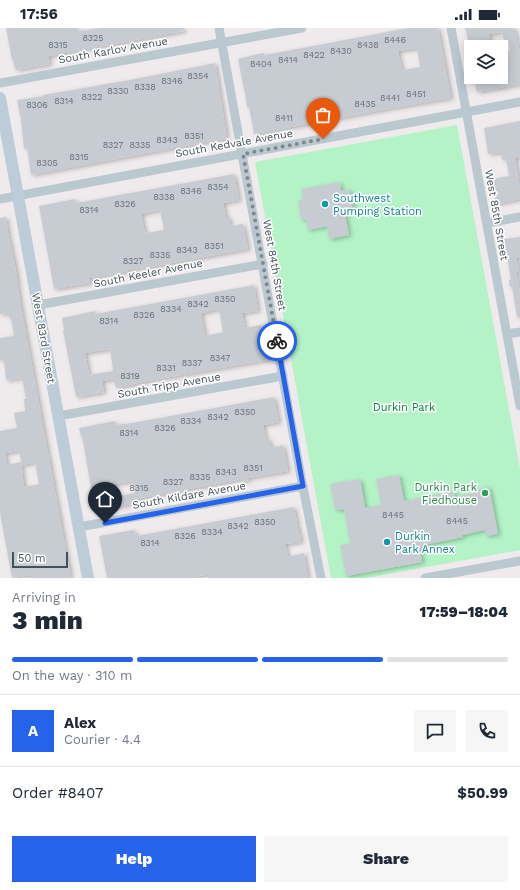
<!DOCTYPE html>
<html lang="en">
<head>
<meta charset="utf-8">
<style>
  :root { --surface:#fff; --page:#f6f6f7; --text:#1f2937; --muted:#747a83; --line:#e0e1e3; --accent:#2563eb }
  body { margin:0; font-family:"Work Sans",sans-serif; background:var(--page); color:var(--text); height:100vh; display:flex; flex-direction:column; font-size:15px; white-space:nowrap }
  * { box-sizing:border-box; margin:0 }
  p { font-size:13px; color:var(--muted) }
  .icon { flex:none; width:22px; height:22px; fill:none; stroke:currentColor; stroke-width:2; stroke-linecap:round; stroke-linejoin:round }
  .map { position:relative; height:550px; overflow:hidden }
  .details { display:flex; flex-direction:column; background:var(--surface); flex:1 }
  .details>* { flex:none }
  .buttons { position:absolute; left:464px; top:12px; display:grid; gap:8px }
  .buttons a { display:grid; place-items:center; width:44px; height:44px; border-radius:0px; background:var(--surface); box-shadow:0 2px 10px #0003; font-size:20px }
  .scale { position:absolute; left:12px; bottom:10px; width:56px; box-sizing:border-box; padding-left:4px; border:2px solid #42525b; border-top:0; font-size:11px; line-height:14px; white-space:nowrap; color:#42525b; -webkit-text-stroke:3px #fff; paint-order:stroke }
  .pin { position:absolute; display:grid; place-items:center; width:34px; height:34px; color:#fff; margin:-41px -17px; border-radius:50% 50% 50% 0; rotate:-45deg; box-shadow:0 0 4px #0007 }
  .pin .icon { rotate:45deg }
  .courier { position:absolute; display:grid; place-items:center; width:40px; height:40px; margin:-20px; border:3px solid #2563eb; border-radius:50%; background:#fff; color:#222; box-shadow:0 1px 5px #0007 }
  .overview em { font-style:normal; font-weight:800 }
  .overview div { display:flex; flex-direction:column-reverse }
  .overview { display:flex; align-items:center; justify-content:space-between; height:68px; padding:0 12px }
  h1 { font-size:26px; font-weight:800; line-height:30px }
  .bar { display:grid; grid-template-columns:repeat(4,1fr); gap:6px 4px; align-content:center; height:48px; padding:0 12px }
  .bar i { height:5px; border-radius:3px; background:var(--line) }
  .bar .selected { background:var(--accent) }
  .bar p { grid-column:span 4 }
  .line { display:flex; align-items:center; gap:10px; padding:0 12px; border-top:1px solid var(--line) }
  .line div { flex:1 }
  .round { display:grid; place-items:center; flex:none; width:42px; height:42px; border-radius:0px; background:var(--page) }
  .primary-button { display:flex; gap:8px; margin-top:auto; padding:8px 12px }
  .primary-button a { flex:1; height:46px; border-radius:0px; background:var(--accent); color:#fff; font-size:16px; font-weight:800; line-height:46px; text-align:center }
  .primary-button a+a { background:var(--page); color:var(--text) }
  .status { display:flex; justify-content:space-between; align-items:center; height:28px; padding:0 20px; background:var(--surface); direction:ltr }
  .status svg { height:11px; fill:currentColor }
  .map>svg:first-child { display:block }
  .green { fill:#b3f3c6 }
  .building { fill:#c7ccd2; fill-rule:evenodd; filter:url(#shadow) }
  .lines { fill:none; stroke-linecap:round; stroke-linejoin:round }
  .street { stroke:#bac9d0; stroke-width:9 }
  .secondary { stroke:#bcccd8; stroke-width:12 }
  .done { stroke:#7f888e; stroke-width:4; stroke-dasharray:0 7.2 }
  .route { stroke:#2563eb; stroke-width:5 }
  .culture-dot { fill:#0f9aa8; stroke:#fff; stroke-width:1.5 }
  .leisure-dot { fill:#2e9e5b; stroke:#fff; stroke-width:1.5 }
  .labels { text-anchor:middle; stroke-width:3; stroke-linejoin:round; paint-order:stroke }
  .number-label { font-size:9px; fill:#637079 }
  .street-label { font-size:11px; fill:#42525b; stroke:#fff }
  .culture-label { font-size:11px; fill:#0d838f; stroke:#fff; text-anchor:start }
  .park-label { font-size:11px; fill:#0d833c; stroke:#fff }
  .leisure-label { font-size:11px; fill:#27864d; stroke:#fff; text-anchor:end }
</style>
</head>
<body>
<div class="status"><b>17:56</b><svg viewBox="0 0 49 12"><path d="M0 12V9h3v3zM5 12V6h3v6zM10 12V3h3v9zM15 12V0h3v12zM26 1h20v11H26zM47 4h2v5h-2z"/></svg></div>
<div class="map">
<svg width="520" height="550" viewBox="0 0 520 550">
  <defs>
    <filter id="shadow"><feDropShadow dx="2.5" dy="1.5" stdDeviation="2" flood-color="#0004"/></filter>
  </defs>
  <rect width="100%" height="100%" fill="#efebec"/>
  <path class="green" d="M457 97 520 441V522L367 550H331L255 134Z"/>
  <path class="building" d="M6 0H77L78 3 101 0H184V3L48 28 50 36 16 42V41H15L13 32H12Z
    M408 0H438L451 70 387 81 254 106 249 79H247L246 71 238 31 258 26 264 25V27L281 24ZM417 20 420 39 402 42 398 23Z
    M465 0H514L519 21 520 20V56L477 64 474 49H504L501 34V24L510 23 508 11 504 12 502 4 489 6 491 19H470Z
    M215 35 227 110 31 147 27 120 24 121 21 92 17 72 44 68 43 67 135 51Z
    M520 93V129L515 130 519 153H520V171L496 176 492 151 509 148 506 131 502 132 501 124 488 126 484 100Z
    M234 146 239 172 223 175 226 189H229L230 198 243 196 248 221 144 240 143 239 128 242V243L89 250 90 255 54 261 39 178 75 171 76 175ZM160 182 164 202 145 205 141 186Z
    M340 154 341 163 349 161 354 184 345 186 349 207 329 211 327 198 308 202 306 191 301 192 298 173 303 172 301 161Z
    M6 189 8 205 16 243 20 273 71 550H31V547L12 550 1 491 0 483V403L17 400 14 385 25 383 24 371H26L22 350 6 352 4 332 0 333V310L14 308 11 290 9 291 8 285 0 286V190ZM19 423 22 437 35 434 39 456 24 459 21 434 7 437 5 425Z
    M520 209V229L516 230 519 244H516L520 266V289H517L512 259H510L509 252H511L504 211Z
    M254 257 258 283 242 285 245 300 261 297 267 332 147 353 116 360 114 351 102 353 104 364 76 369 63 302H64L62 290 95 283V286ZM219 281 223 304 205 308 201 285ZM110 321 113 342V343L89 347 85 325Z
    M274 369 279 394 263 397 266 412 269 411 271 420 283 417 288 443 248 450 249 452 242 453V451L146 469 130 473 131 476 95 482 82 408 81 409 79 400 115 393 116 397 132 395ZM133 453 135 465 110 470 108 457Z
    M399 447 404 473 454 463 455 469 478 464V461L489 459 498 506 486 508 485 502 462 507 463 509 424 517 425 521 420 522 422 534 346 548 340 517 350 516 344 481 335 482 330 456 360 451 365 480 381 477 376 451Z
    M294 479 299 506H300L301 514 285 516 288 529 304 525 308 550H209V546L188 550H107L99 508 134 502 136 508Z"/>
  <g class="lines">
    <path class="street" d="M219 0 301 449 321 550
      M451 0 520 378
      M0 55 302 0
      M0 171 520 74
      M487 195 520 189
      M38 277 263 236
      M507 306 520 304
      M58 388 283 348
      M79 499 303 458
      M425 550 520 533"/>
    <path class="secondary" d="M0 70 88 550"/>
  </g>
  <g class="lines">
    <path class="done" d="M277 313 243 126 323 111"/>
    <path class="route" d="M105 495 303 458 277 313"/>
  </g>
  <g class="culture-dot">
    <circle cx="325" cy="176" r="4"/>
    <circle cx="387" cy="514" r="4"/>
  </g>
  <circle class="leisure-dot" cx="485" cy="465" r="4"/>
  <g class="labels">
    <g class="number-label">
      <text x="93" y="13">8325</text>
      <text x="395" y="15">8446</text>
      <text x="58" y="20">8315</text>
      <text x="368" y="20">8438</text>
      <text x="341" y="26">8430</text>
      <text x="314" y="30">8422</text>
      <text x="288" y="35">8414</text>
      <text x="261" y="39">8404</text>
      <text x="198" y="51">8354</text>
      <text x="172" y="56">8346</text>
      <text x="145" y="62">8338</text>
      <text x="118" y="66">8330</text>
      <text x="416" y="69">8451</text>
      <text x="92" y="72">8322</text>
      <text x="390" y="73">8441</text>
      <text x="64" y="76">8314</text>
      <text x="365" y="79">8435</text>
      <text x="37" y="80">8306</text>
      <text x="284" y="93">8411</text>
      <text x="194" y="111">8351</text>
      <text x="167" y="115">8343</text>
      <text x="113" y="120">8327</text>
      <text x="140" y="120">8335</text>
      <text x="79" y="132">8315</text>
      <text x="47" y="138">8305</text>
      <text x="218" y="162">8354</text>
      <text x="191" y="166">8346</text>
      <text x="164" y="172">8338</text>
      <text x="125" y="179">8326</text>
      <text x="89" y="185">8314</text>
      <text x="214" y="221">8351</text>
      <text x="187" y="225">8343</text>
      <text x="160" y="230">8335</text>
      <text x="133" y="236">8327</text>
      <text x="225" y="274">8350</text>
      <text x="198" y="279">8342</text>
      <text x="171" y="284">8334</text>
      <text x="144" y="290">8326</text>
      <text x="109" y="296">8314</text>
      <text x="220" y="333">8347</text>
      <text x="192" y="338">8337</text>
      <text x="166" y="343">8331</text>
      <text x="130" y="351">8319</text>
      <text x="245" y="387">8350</text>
      <text x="218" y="392">8342</text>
      <text x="191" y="396">8334</text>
      <text x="165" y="403">8326</text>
      <text x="129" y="408">8314</text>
      <text x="253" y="443">8351</text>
      <text x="226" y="447">8343</text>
      <text x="200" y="452">8335</text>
      <text x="173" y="457">8327</text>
      <text x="139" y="463">8315</text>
      <text x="393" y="490">8445</text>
      <text x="457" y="496">8445</text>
      <text x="265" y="497">8350</text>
      <text x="238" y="501">8342</text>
      <text x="212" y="507">8334</text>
      <text x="185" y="511">8326</text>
      <text x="150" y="518">8314</text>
    </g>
    <g class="street-label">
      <text transform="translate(113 22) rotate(-10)" y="4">South Karlov Avenue</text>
      <text transform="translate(234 115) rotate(-10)" y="4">South Kedvale Avenue</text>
      <text transform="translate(497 187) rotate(80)" y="4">West 85th Street</text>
      <text transform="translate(275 237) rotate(80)" y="4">West 84th Street</text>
      <text transform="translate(148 245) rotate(-11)" y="4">South Keeler Avenue</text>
      <text transform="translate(44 310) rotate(80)" y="4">West 83rd Street</text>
      <text transform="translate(169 357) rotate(-10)" y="4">South Tripp Avenue</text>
      <text transform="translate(189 467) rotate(-10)" y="4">South Kildare Avenue</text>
    </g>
    <g class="culture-label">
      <text x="333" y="174">Southwest<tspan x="333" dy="13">Pumping Station</tspan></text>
      <text x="395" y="512">Durkin<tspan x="395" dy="13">Park Annex</tspan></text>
    </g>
    <g class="park-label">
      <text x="404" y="383">Durkin Park</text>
    </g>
    <g class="leisure-label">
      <text x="477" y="463">Durkin Park<tspan x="477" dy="13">Fiedhouse</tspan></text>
    </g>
  </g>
</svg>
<div class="buttons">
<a><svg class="icon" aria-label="layers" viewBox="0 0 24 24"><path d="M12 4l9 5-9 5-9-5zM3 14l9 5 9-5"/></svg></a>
</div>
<div class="scale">50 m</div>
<div class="pin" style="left:323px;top:111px;background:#ea580c"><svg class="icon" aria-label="bag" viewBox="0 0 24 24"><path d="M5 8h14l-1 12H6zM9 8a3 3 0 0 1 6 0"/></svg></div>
<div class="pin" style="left:105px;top:495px;background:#1f2937"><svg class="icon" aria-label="home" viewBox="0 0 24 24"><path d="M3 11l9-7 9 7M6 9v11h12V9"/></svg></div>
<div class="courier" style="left:277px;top:313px"><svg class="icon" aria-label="bike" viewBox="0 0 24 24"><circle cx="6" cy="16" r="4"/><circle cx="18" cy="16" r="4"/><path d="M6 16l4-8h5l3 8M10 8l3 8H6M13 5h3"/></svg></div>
</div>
<section class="details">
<div class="overview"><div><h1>3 min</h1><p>Arriving in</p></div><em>17:59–18:04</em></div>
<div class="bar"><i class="selected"></i><i class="selected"></i><i class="selected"></i><i></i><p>On the way · 310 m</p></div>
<div class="line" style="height:72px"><b class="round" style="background:var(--accent);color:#fff">A</b><div><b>Alex</b><p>Courier · 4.4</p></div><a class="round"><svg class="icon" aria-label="chat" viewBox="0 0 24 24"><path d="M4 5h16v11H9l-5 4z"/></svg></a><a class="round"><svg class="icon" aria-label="phone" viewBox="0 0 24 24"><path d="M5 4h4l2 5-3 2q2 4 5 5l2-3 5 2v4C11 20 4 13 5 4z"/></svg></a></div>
<div class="line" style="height:52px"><div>Order #8407</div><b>$50.99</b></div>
<div class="primary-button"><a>Help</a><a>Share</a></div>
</section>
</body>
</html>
